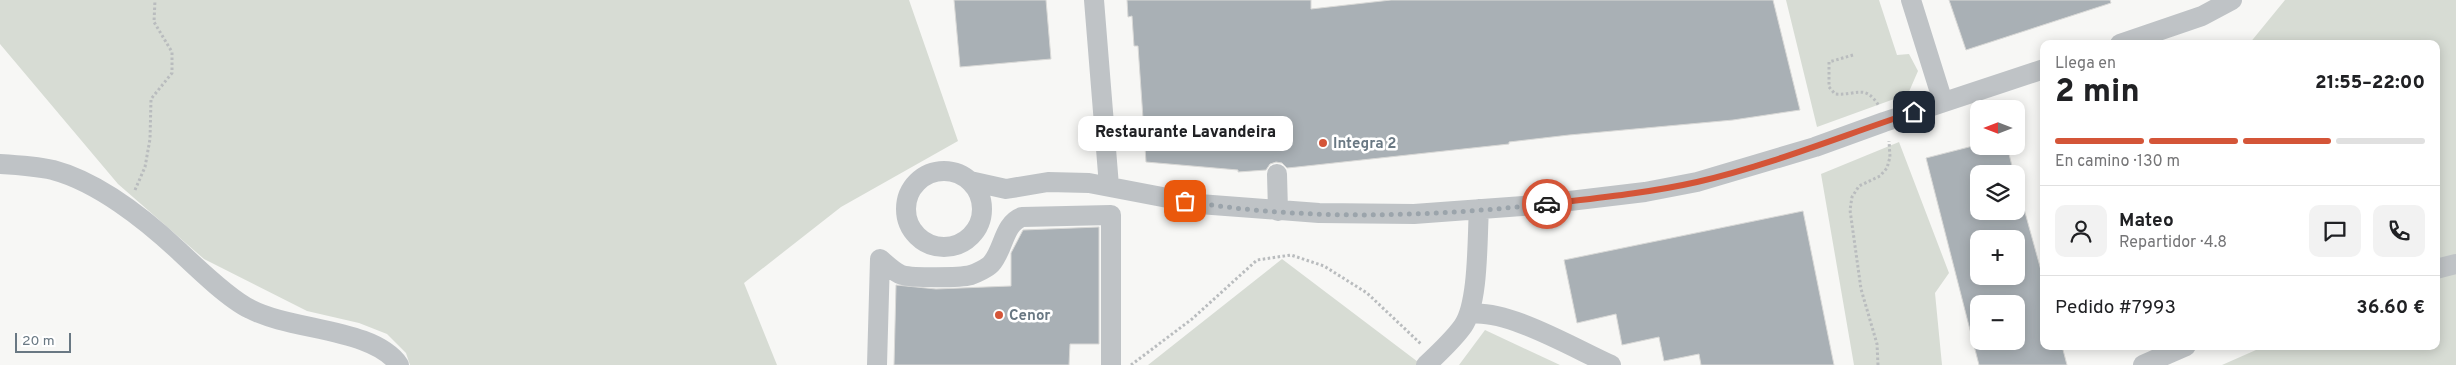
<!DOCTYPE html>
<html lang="es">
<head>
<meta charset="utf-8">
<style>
  :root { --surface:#fff; --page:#f2f2f2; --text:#202124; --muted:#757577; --line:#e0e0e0; --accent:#d45538 }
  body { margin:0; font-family:Overpass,sans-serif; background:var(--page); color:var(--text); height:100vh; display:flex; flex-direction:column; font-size:19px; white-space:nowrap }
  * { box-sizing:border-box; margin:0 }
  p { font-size:16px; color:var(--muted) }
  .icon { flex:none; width:28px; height:28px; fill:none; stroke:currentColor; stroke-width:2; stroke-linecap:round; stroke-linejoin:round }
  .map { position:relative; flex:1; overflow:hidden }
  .side { position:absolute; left:2040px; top:40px; width:400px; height:310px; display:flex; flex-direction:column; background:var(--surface); border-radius:10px; box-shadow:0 2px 12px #0003 }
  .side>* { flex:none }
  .needle { width:32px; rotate:270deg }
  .fabs { position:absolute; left:1970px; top:100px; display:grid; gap:10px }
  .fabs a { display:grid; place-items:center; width:55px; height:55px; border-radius:10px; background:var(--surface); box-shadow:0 2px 12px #0003; font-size:25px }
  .scale { position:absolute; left:15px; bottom:12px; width:56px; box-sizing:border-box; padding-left:5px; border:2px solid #697883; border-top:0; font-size:14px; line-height:18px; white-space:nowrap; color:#697883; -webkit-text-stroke:4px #fff; paint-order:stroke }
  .pin { position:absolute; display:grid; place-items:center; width:42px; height:42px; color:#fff; margin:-21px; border-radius:10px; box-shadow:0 2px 8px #0006 }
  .courier { position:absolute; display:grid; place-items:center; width:50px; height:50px; margin:-25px; border:4px solid #d45538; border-radius:50%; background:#fff; color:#222; box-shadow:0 1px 6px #0007 }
  .bubble { position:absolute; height:35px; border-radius:10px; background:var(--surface); box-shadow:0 2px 12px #0003; font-size:16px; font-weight:800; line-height:35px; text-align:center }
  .head em { font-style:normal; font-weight:800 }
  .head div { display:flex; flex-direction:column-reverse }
  .head { display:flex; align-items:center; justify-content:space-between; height:85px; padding:0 15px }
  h1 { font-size:32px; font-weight:800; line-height:38px }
  .bar { display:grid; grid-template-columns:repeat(4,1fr); gap:8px 5px; align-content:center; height:60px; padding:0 15px }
  .bar i { height:6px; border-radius:4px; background:var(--line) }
  .bar .current { background:var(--accent) }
  .bar p { grid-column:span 4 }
  .line { display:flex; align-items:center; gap:12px; padding:0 15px; border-top:1px solid var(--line) }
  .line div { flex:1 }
  .round { display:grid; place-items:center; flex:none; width:52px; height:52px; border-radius:10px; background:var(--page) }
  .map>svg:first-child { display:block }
  .green { fill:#d7dcd4 }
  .building { fill:#a9b0b5; stroke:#d9d9d7; fill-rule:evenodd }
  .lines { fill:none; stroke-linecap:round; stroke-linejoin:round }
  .path { stroke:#b9bcbe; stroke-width:3; stroke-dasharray:2.5 2.5; stroke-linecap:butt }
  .minor { stroke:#bfc3c6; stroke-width:20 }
  .done { stroke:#9ba4ab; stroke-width:5; stroke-dasharray:0 9 }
  .route { stroke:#d45538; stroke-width:6 }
  .poi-dot { fill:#d45538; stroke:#fff; stroke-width:2 }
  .labels { text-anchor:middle; stroke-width:5; stroke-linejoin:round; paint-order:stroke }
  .poi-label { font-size:15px; font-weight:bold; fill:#697883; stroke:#fff; text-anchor:start }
</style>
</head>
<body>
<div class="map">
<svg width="2456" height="365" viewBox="0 0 2456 365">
  <rect width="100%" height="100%" fill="#f7f7f5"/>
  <path class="green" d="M0 0H909L958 141 841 207 744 283 777 365H410L406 353 387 334 359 323 307 311 204 259 118 184 0 44Z
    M1786 0H1879L1897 55 1909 54 1918 71 1908 94 1817 127Z
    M2285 0H2456V365H2222L2265 346H2436V44H2249Z
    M1899 142 1949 273 1935 293 1942 365H1854L1821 174Z
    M1282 259 1422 365H1148Z
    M1485 330 1560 365H1459Z"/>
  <path class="building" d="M954 0H1046L1051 59 960 67Z
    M1127 0H1311V9L1391 0H1773L1800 110 1733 120 1569 135 1509 142V144L1297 167 1287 168 1282 163 1276 162 1270 164 1266 170 1238 172V170L1146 162 1138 46H1134L1132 16 1128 17Z
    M1949 0H2110L2111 3 1966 50Z
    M1973 146H2007L2014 174H1979V211H2016V198H2021L2044 281V346H2062L2067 365H1979L1926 158ZM1979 239H2016V276H1979ZM1979 304H2016V341H1979Z
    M1803 211 1834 365H1701L1699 354 1664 361 1659 337 1622 345 1616 314 1577 323 1564 260Z
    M1099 227V344H1070L1069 365H894L896 285 936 289 1011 286V253L1023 230Z"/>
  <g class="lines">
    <path class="path" d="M1853 55 1829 62V87L1835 94C1856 96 1865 83 1879 106
      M135 190 145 167 150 139 151 99 172 73V52L154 22 155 0
      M1131 365 1192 319 1257 260 1291 255 1324 266 1367 293 1422 345
      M1878 365 1877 344 1861 289 1850 210 1852 197 1859 186 1880 176 1887 168 1890 157 1889 141"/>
    <path class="minor" d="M1094 0 1109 186
      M1911 0 1943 102
      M2120 44 2202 16 2232 0
      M0 164C18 165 35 166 53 170 98 182 146 220 179 251 197 268 229 299 250 309 292 331 374 328 399 365
      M906 209a38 38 0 1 1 76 0a38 38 0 1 1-76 0Z
      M1277 174 1278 211
      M970 181 1006 189 1048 182 1089 183 1199 204 1319 213 1414 214 1536 205 1645 192 1697 182 1815 147 1884 122 2044 69
      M2436 269 2456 264
      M1470 314C1508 309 1575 349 1611 365
      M877 365 880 259C886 264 895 273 902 275 912 278 960 278 971 275 977 273 987 268 991 264 1004 250 1003 224 1022 217L1111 215V365
      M1426 365C1439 353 1453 340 1463 326 1479 303 1477 238 1479 209
      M2143 365 2186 346"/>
  </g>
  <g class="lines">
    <path class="done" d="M1185 201C1304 221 1427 217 1547 204"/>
    <path class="route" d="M1547 204C1597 198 1648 193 1697 182 1771 165 1841 136 1914 112"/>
  </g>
  <g class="poi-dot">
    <circle cx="1323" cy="143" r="5"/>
    <circle cx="999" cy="315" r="5"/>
  </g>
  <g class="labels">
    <g class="poi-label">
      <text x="1333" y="148">Integra 2</text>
      <text x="1009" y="320">Cenor</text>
    </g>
  </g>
</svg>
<div class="fabs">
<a><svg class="needle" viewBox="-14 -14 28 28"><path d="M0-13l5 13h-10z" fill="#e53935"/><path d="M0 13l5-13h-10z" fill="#757577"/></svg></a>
<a><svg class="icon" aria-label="layers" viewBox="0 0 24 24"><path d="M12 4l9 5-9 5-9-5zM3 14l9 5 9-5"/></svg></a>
<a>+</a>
<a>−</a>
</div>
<div class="scale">20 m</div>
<div class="pin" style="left:1185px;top:201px;background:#ea580c"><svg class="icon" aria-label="bag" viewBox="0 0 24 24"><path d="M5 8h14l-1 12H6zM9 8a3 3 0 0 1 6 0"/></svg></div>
<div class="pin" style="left:1914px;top:112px;background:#1f2937"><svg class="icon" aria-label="home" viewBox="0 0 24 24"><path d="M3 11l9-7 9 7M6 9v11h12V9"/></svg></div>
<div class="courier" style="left:1547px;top:204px"><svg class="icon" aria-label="car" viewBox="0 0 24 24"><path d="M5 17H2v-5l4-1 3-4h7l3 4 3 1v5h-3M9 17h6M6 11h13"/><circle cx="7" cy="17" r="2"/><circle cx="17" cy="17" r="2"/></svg></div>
<div class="bubble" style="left:1078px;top:116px;width:215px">Restaurante Lavandeira</div>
<section class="side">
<div class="head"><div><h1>2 min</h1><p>Llega en</p></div><em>21:55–22:00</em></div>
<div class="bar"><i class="current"></i><i class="current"></i><i class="current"></i><i></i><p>En camino · 130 m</p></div>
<div class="line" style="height:90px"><a class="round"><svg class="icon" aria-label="person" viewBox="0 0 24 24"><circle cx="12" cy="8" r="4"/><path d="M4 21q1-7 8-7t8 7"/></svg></a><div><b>Mateo</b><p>Repartidor · 4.8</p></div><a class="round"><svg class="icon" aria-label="chat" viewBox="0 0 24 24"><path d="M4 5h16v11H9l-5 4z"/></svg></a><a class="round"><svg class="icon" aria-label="phone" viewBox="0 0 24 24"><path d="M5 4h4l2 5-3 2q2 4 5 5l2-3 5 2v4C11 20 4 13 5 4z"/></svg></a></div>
<div class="line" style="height:65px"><div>Pedido #7993</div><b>36.60 €</b></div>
</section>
</div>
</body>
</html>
